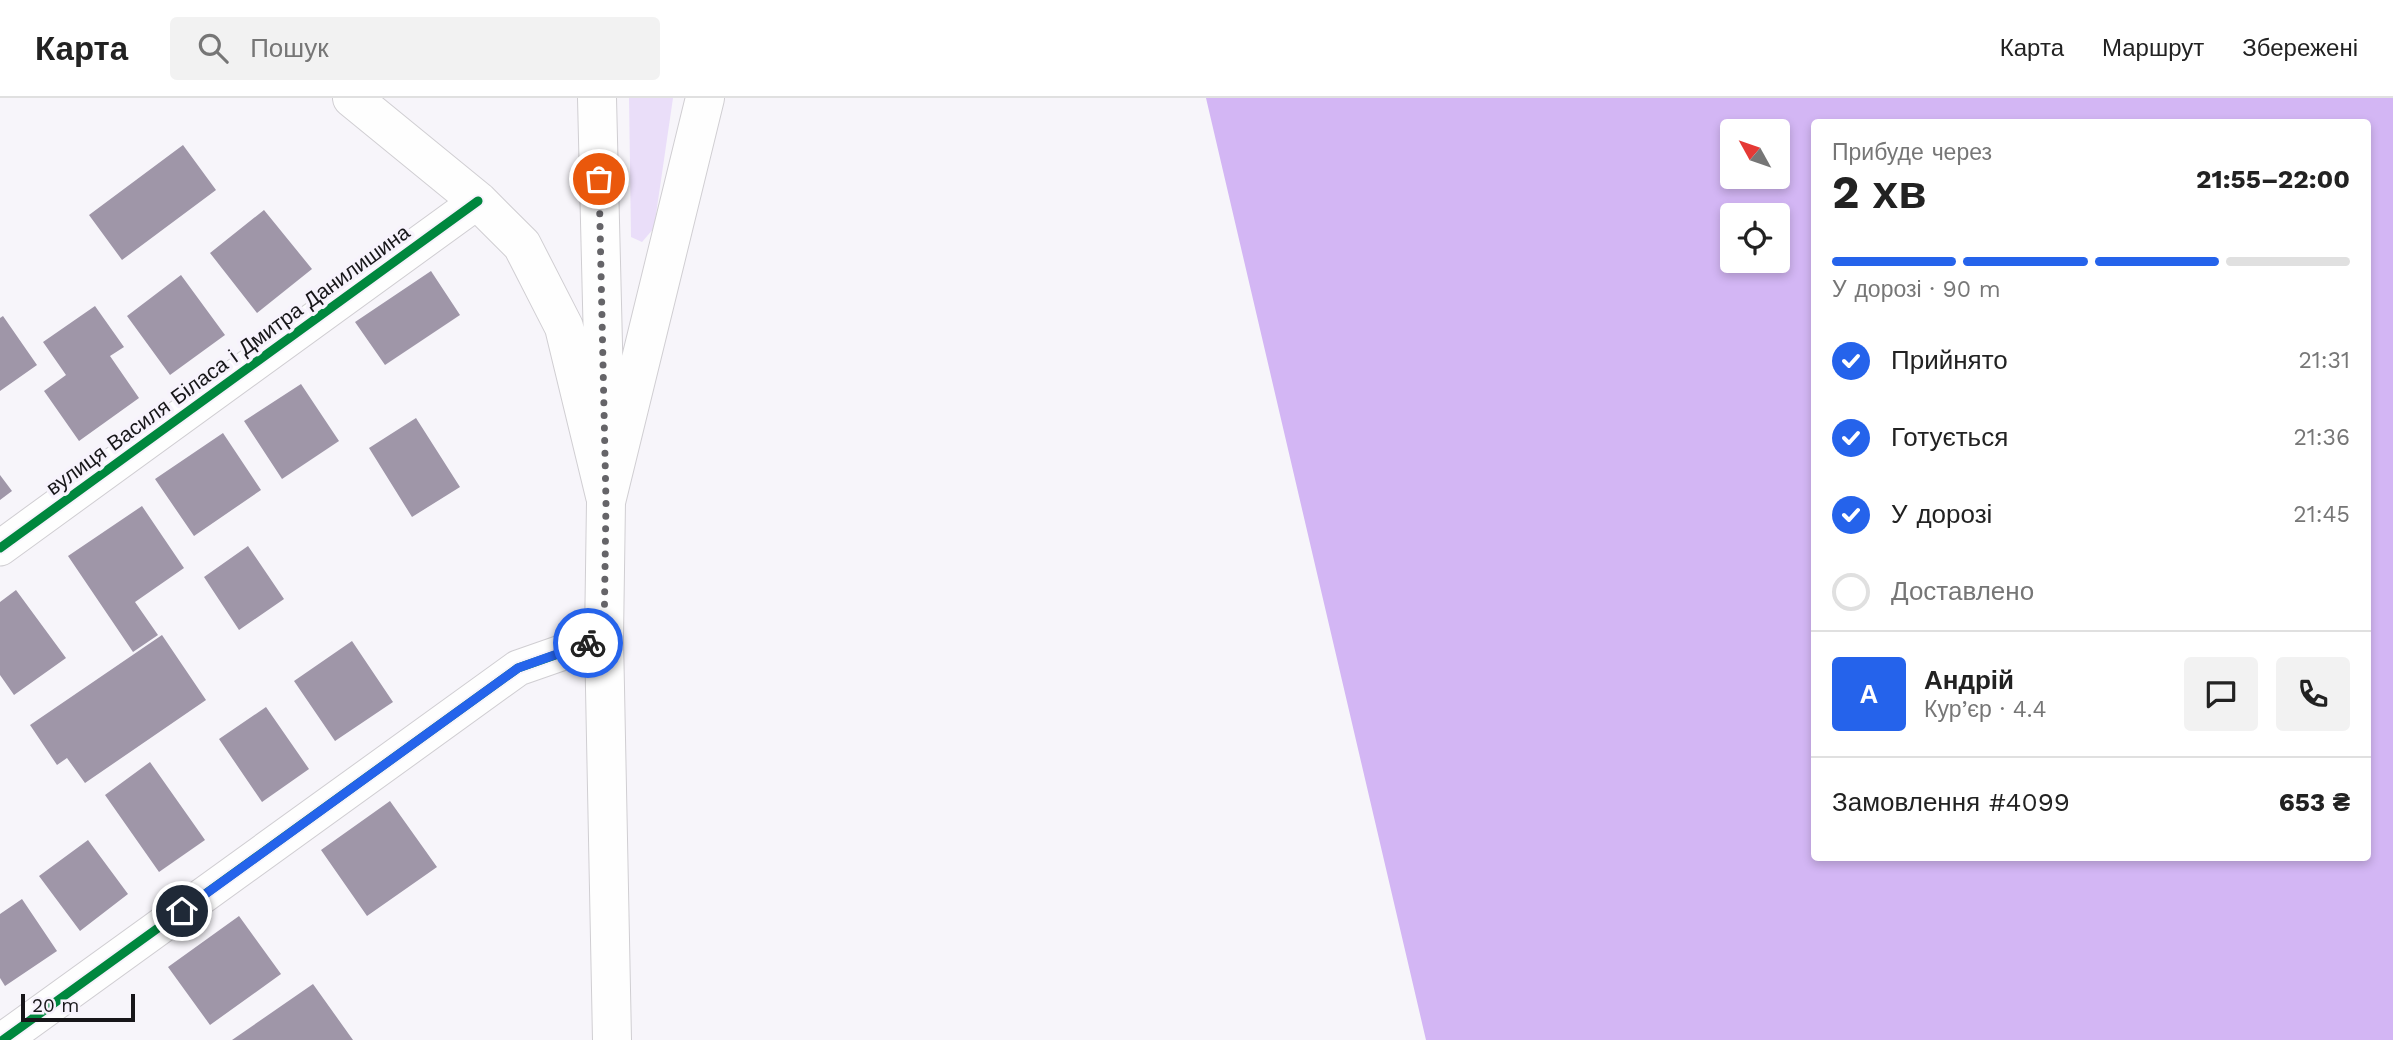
<!DOCTYPE html>
<html lang="uk">
<head>
<meta charset="utf-8">
<style>
  :root { --surface:#fff; --page:#f2f2f2; --text:#222; --muted:#767676; --line:#e0e0e0; --accent:#2563eb }
  body { margin:0; font-family:"Work Sans",sans-serif; background:var(--page); color:var(--text); height:100vh; display:flex; flex-direction:column; font-size:26px; white-space:nowrap }
  * { box-sizing:border-box; margin:0 }
  p { font-size:23px; color:var(--muted) }
  .icon { flex:none; width:38px; height:38px; fill:none; stroke:currentColor; stroke-width:2; stroke-linecap:round; stroke-linejoin:round }
  .map { position:relative; flex:1; overflow:hidden }
  .details { position:absolute; left:1811px; top:21px; width:560px; height:742px; display:flex; flex-direction:column; background:var(--surface); border-radius:7px; box-shadow:0 4px 10px #0003 }
  .details>* { flex:none }
  .needle { width:46px; rotate:310deg }
  .controls { position:absolute; left:1720px; top:21px; display:grid; gap:14px }
  .controls a { display:grid; place-items:center; width:70px; height:70px; border-radius:7px; background:var(--surface); box-shadow:0 4px 10px #0003; font-size:35px }
  .scale { position:absolute; left:21px; bottom:18px; width:114px; box-sizing:border-box; padding-left:7px; border:4px solid #171619; border-top:0; font-size:19px; line-height:24px; white-space:nowrap; color:#171619; -webkit-text-stroke:5px #f7f3fc; paint-order:stroke }
  .pin { position:absolute; display:grid; place-items:center; width:60px; height:60px; color:#fff; margin:-30px; border:4px solid #fff; border-radius:50%; box-shadow:0 2px 7px #0007 }
  .courier { position:absolute; display:grid; place-items:center; width:70px; height:70px; margin:-35px; border:5px solid #2563eb; border-radius:50%; background:#fff; color:#222; box-shadow:0 2px 9px #0007 }
  .summary em { font-style:normal; font-weight:700 }
  .summary div { display:flex; flex-direction:column-reverse }
  .summary { display:flex; align-items:center; justify-content:space-between; height:119px; padding:0 21px }
  h1 { font-size:46px; font-weight:700; line-height:52px }
  .bar { display:grid; grid-template-columns:repeat(4,1fr); gap:10px 7px; align-content:center; height:84px; padding:0 21px }
  .bar i { height:9px; border-radius:5px; background:var(--line) }
  .bar .on { background:var(--accent) }
  .bar p { grid-column:span 4 }
  .line { display:flex; align-items:center; gap:18px; padding:0 21px; border-top:2px solid var(--line) }
  .line div { flex:1 }
  .round { display:grid; place-items:center; flex:none; width:74px; height:74px; border-radius:7px; background:var(--page) }
  ol { padding:0 21px; list-style:none }
  li { display:flex; align-items:center; gap:21px; height:77px }
  li p { margin-inline-start:auto }
  li .icon { padding:7px; border-radius:50%; background:var(--accent); color:#fff; stroke-width:4 }
  li:last-child { color:var(--muted) }
  li i { width:38px; height:38px; border:4px solid var(--line); border-radius:50% }
  header { display:flex; align-items:center; gap:42px; box-sizing:border-box; height:98px; padding:0 35px; background:var(--surface); border-bottom:2px solid var(--line) }
  header strong { font-size:33px }
  nav { display:flex; gap:38px; margin-inline-start:auto; font-size:24px }
  .search { width:490px; height:63px; background:var(--page); display:flex; align-items:center; gap:18px; box-sizing:border-box; padding:0 24px; border-radius:7px; color:var(--muted); font-size:26px }
  .map>svg:first-child { display:block }
  .green { fill:#eadef9 }
  .water { fill:#d3b6f4; fill-rule:evenodd }
  .building { fill:#9f96a8 }
  .lines { fill:none; stroke-linecap:round; stroke-linejoin:round }
  .street-casing { stroke:#d0ced2; stroke-width:37 }
  .highway-casing { stroke:#d0ced2; stroke-width:40 }
  .street { stroke:#fefefe; stroke-width:35 }
  .highway { stroke:#fefefe; stroke-width:38 }
  .cycleway-casing { stroke:#f7f3fc; stroke-width:13 }
  .cycleway { stroke:#00873e; stroke-width:9 }
  .done { stroke:#656468; stroke-width:7; stroke-dasharray:0 12.6 }
  .route { stroke:#2563eb; stroke-width:9 }
  .labels { text-anchor:middle; stroke-width:7; stroke-linejoin:round; paint-order:stroke }
  .street-label { font-size:21px; fill:#171619; stroke:#f7f3fc }
</style>
</head>
<body>
<header>
<strong>Карта</strong>
<div class="search"><svg class="icon" aria-label="search" viewBox="0 0 24 24"><circle cx="10" cy="10" r="6"/><path d="M15 15l6 6"/></svg>Пошук</div>
<nav><a>Карта</a><a>Маршрут</a><a>Збережені</a></nav>
</header>
<div class="map">
<svg width="2393" height="942" viewBox="0 0 2393 942">
  <rect width="100%" height="100%" fill="#f7f5fa"/>
  <path class="green" d="M629 0H673L654 130 642 144 631 139Z"/>
  <path class="water" d="M1206 0H2393V942H1426ZM1815 24H2368V760H1815ZM1732 33H1778V79H1732ZM1732 117H1778V163H1732Z"/>
  <path class="building" d="M183 47 216 92 122 162 89 117Z
    M264 112 312 171 257 215 210 155Z
    M431 173 460 217 385 267 355 224Z
    M181 177 225 237 170 277 127 218Z
    M95 208 124 249 110 258 139 300 79 343 44 293 66 277 43 244Z
    M3 218 37 267 0 293V220Z
    M301 286 339 343 282 381 244 323Z
    M416 320 460 389 412 419 369 350Z
    M223 335 261 392 194 438 155 381Z
    M0 377 12 393 0 402Z
    M142 408 184 470 135 504 158 537 133 554 68 458Z
    M248 448 284 501 239 532 204 479Z
    M16 492 66 560 14 597 0 577V504Z
    M162 537 206 602 85 685 67 660 57 667 30 627Z
    M352 543 393 604 335 643 294 583Z
    M266 609 309 671 262 704 219 641Z
    M150 664 205 742 159 774 105 697Z
    M390 703 437 769 367 818 321 752Z
    M88 742 128 796 80 833 39 778Z
    M22 801 57 853 5 888 0 880V816Z
    M239 818 281 876 210 927 168 869Z
    M313 886 353 942H232Z"/>
  <g class="lines">
    <defs>
      <path id="street" d="M0 450 478 103
        M3 942 518 570 604 540"/>
      <path id="highway" d="M352 0 478 103 522 147 564 229 605 398
        M597 0 605 329
        M612 942 604 540 606 404 705 0"/>
    </defs>
    <use href="#street" class="street-casing"/>
    <use href="#highway" class="highway-casing"/>
    <use href="#street" class="street"/>
    <use href="#highway" class="highway"/>
    <defs>
      <path id="cycleway" d="M0 450 478 103
        M3 942 518 570 604 540"/>
    </defs>
    <use href="#cycleway" class="cycleway-casing"/>
    <use href="#cycleway" class="cycleway"/>
  </g>
  <g class="lines">
    <path class="done" d="M588 545 604 540 606 404 599 81"/>
    <path class="route" d="M182 813 518 570 588 545"/>
  </g>
  <g class="labels">
    <g class="street-label">
      <text transform="translate(228 262) rotate(-36)" y="7">вулиця Василя Біласа і Дмитра Данилишина</text>
    </g>
  </g>
</svg>
<div class="controls">
<a><svg class="needle" viewBox="-14 -14 28 28"><path d="M0-13l5 13h-10z" fill="#e53935"/><path d="M0 13l5-13h-10z" fill="#767676"/></svg></a>
<a><svg class="icon" aria-label="locate" viewBox="0 0 24 24"><circle cx="12" cy="12" r="6"/><path d="M12 2v4M12 18v4M2 12h4M18 12h4"/></svg></a>
</div>
<div class="scale">20 m</div>
<div class="pin" style="left:599px;top:81px;background:#ea580c"><svg class="icon" aria-label="bag" viewBox="0 0 24 24"><path d="M5 8h14l-1 12H6zM9 8a3 3 0 0 1 6 0"/></svg></div>
<div class="pin" style="left:182px;top:813px;background:#1f2937"><svg class="icon" aria-label="home" viewBox="0 0 24 24"><path d="M3 11l9-7 9 7M6 9v11h12V9"/></svg></div>
<div class="courier" style="left:588px;top:545px"><svg class="icon" aria-label="bike" viewBox="0 0 24 24"><circle cx="6" cy="16" r="4"/><circle cx="18" cy="16" r="4"/><path d="M6 16l4-8h5l3 8M10 8l3 8H6M13 5h3"/></svg></div>
<section class="details">
<div class="summary"><div><h1>2 хв</h1><p>Прибуде через</p></div><em>21:55–22:00</em></div>
<div class="bar"><i class="on"></i><i class="on"></i><i class="on"></i><i></i><p>У дорозі · 90 m</p></div>
<ol>
<li><svg class="icon" aria-label="check" viewBox="0 0 24 24"><path d="M5 12l5 5 9-10"/></svg>Прийнято<p>21:31</p></li>
<li><svg class="icon" aria-label="check" viewBox="0 0 24 24"><path d="M5 12l5 5 9-10"/></svg>Готується<p>21:36</p></li>
<li><svg class="icon" aria-label="check" viewBox="0 0 24 24"><path d="M5 12l5 5 9-10"/></svg>У дорозі<p>21:45</p></li>
<li><i></i>Доставлено</li>
</ol>
<div class="line" style="height:126px"><b class="round" style="background:var(--accent);color:#fff">А</b><div><b>Андрій</b><p>Кур’єр · 4.4</p></div><a class="round"><svg class="icon" aria-label="chat" viewBox="0 0 24 24"><path d="M4 5h16v11H9l-5 4z"/></svg></a><a class="round"><svg class="icon" aria-label="phone" viewBox="0 0 24 24"><path d="M5 4h4l2 5-3 2q2 4 5 5l2-3 5 2v4C11 20 4 13 5 4z"/></svg></a></div>
<div class="line" style="height:91px"><div>Замовлення #4099</div><b>653 ₴</b></div>
</section>
</div>
</body>
</html>
